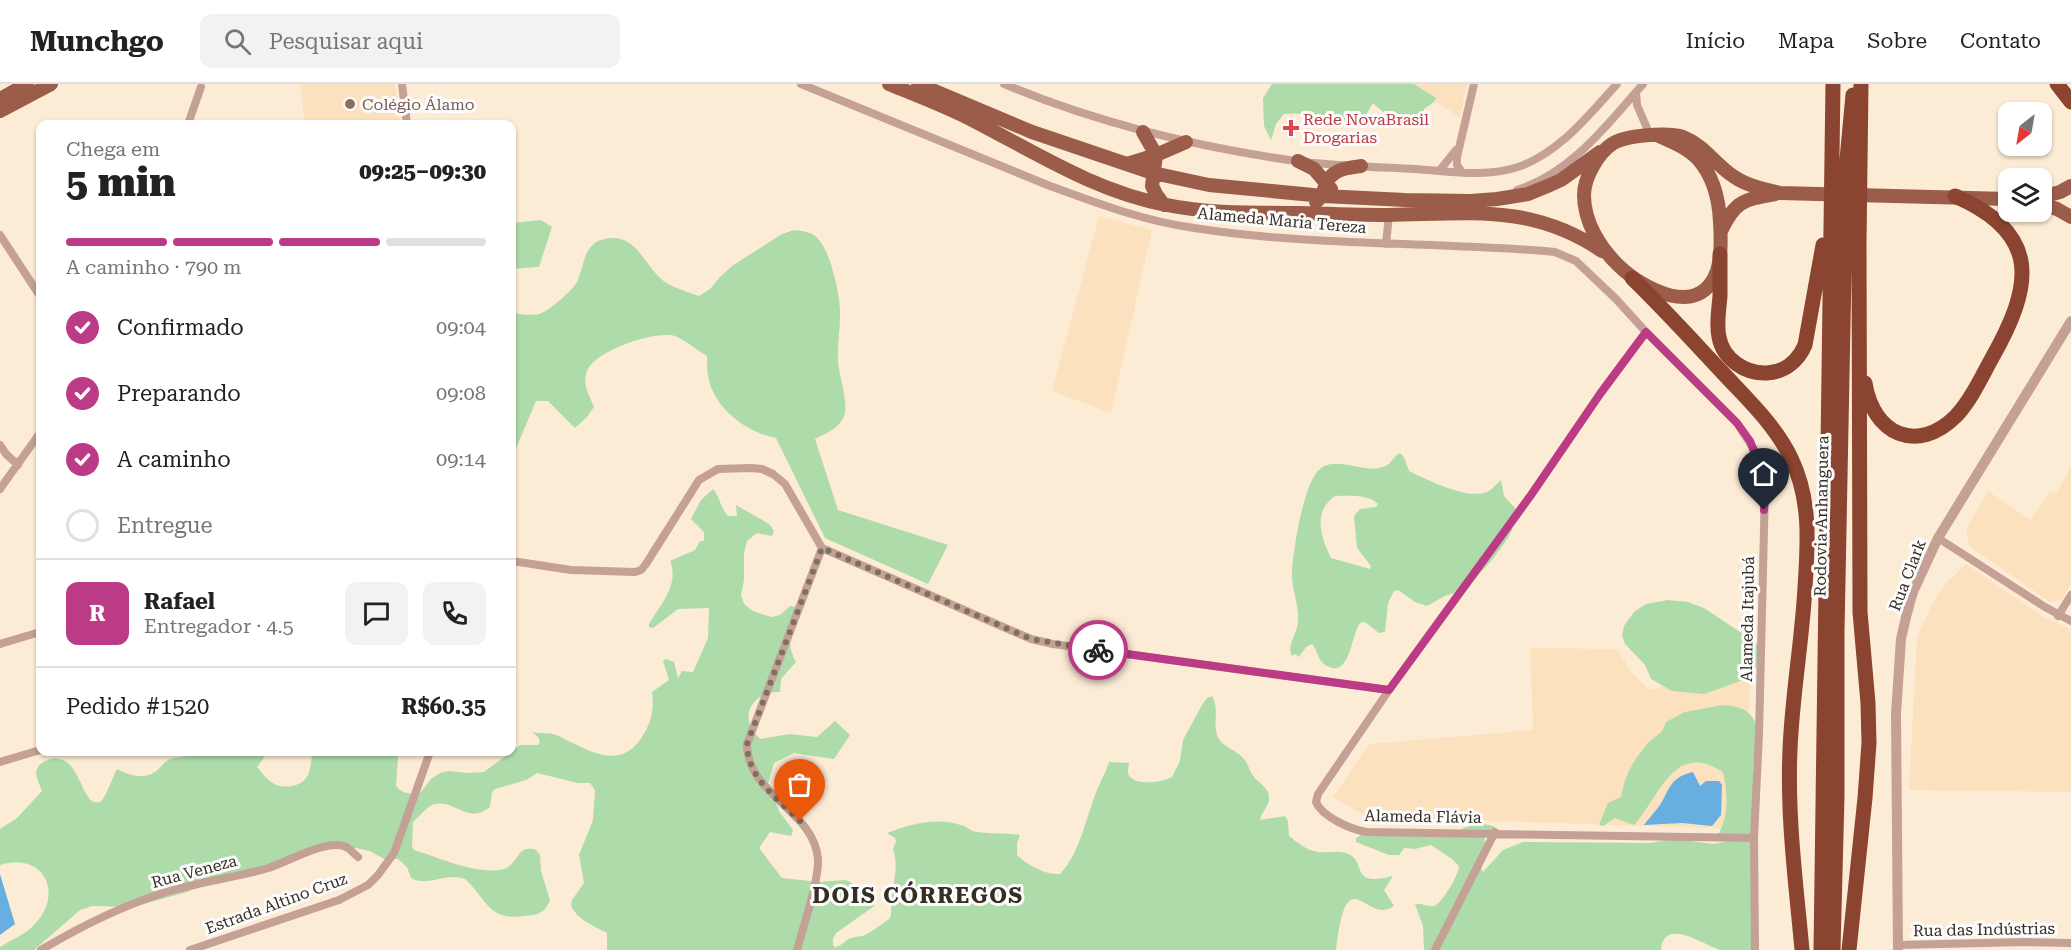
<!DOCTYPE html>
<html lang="pt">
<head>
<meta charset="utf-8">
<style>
  :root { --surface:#fff; --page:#f2f2f2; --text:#222; --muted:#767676; --line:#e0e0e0; --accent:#bc3b86 }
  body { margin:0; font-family:"Roboto Serif",serif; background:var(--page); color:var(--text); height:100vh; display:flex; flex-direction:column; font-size:22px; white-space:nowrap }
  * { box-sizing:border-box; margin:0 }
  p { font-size:20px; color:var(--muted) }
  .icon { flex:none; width:33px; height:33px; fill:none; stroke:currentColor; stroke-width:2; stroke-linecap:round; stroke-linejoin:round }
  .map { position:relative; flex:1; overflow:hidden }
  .side { position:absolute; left:36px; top:36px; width:480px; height:636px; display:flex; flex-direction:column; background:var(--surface); border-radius:12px; box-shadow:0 2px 4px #0004 }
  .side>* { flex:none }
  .needle { width:39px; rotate:211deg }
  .tools { position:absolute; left:1998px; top:18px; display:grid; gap:12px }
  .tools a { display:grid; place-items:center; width:54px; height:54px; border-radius:12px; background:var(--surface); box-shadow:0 2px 4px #0004; font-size:30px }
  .pin { position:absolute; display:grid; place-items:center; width:51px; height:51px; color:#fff; margin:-62px -26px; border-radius:50% 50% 50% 0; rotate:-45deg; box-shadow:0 0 6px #0007 }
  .pin .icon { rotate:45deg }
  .courier { position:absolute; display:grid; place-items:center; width:60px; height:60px; margin:-30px; border:4px solid #bc3b86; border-radius:50%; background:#fff; color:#222; box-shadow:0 2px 8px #0007 }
  .headline em { font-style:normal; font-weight:800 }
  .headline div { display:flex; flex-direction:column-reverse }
  .headline { display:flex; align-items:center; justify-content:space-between; height:102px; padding:0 30px }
  h1 { font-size:39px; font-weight:800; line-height:45px }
  .bar { display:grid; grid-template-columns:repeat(4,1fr); gap:9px 6px; align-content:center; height:72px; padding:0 30px }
  .bar i { height:8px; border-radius:4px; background:var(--line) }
  .bar .active { background:var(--accent) }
  .bar p { grid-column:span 4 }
  .line { display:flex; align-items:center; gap:15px; padding:0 30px; border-top:2px solid var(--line) }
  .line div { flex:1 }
  .round { display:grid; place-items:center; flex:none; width:63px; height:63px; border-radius:12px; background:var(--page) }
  ol { padding:0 30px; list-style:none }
  li { display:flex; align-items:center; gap:18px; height:66px }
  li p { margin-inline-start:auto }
  li .icon { padding:6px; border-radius:50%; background:var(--accent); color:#fff; stroke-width:4 }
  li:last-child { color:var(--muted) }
  li i { width:33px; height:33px; border:3px solid var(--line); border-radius:50% }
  header { display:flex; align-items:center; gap:36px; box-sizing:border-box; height:84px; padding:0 30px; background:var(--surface); border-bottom:2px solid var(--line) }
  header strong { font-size:28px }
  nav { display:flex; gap:33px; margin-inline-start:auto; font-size:21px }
  .search { width:420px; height:54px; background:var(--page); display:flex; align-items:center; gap:15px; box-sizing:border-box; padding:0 21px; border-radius:12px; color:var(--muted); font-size:22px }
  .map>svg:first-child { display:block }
  .built { fill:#fbe1bd }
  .green { fill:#addba9; fill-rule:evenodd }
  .water { fill:#67afe1 }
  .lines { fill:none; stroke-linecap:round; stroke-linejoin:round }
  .minor { stroke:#c4a095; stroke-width:8 }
  .tertiary { stroke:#c4a095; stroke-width:10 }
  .primary { stroke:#9b5d4a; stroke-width:14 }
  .motorway { stroke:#8b442f; stroke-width:15 }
  .done { stroke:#7c7061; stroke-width:6; stroke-dasharray:0 10.8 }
  .route { stroke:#bc3b86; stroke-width:8 }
  .education-dot { fill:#8d6e63; stroke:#fcfcfc; stroke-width:2 }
  .health-dot { fill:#e0444e; stroke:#fcfcfc; stroke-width:2 }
  .labels { text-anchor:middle; stroke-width:6; stroke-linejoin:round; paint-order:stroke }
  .education-label { font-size:16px; fill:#785e54; stroke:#fcfcfc; text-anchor:start }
  .health-label { font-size:16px; fill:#be3a42; stroke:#fcfcfc; text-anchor:start }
  .street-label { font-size:16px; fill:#362e23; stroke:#fcfcfc }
  .district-label { font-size:22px; font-weight:bold; letter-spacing:1.5px; fill:#362e23; stroke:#fcfcfc }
</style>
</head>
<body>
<header>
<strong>Munchgo</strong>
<div class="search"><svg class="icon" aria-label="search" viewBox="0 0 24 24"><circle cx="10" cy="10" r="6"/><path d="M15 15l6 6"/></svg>Pesquisar aqui</div>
<nav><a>Início</a><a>Mapa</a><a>Sobre</a><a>Contato</a></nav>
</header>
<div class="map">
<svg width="2071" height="866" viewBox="0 0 2071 866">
  <rect width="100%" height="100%" fill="#fdecd5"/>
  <path class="built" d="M300 0H395L401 40H305Z
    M1408 0H1467L1460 33Z
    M1099 132 1152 146 1111 329 1052 307Z
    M2071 383V500L2062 516 2050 518 1970 463 1966 449 1968 441 1988 407 2031 436 2050 407 2056 409Z
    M1966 480 2045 534 2071 545V708L1909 706 1917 553 1932 520 1945 500Z
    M1530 564 1617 565 1632 589 1649 606 1752 580 1740 745 1367 733 1333 713 1369 660 1533 646Z"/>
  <path class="green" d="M1272 0H1414L1436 14 1434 18 1424 25 1423 43C1401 42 1389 34 1373 19L1362 38C1336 37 1310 27 1284 30L1276 40 1271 56 1264 42 1263 14Z
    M541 136 552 143 539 183 512 185V139Z
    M794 146C803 147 813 148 819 156 831 169 841 214 840 231 840 247 837 262 838 277 839 292 849 320 844 332 839 345 826 349 815 355L838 426 948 461 928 500 825 454 776 354C749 349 719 328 710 300 707 291 707 281 707 272 697 266 685 256 675 252 655 246 594 267 587 287 582 300 589 311 594 323L587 333 575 344 548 317H536L512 374V229C519 230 532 232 539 230 548 228 573 206 577 198 585 181 583 159 605 155 637 148 644 183 665 198 674 204 688 208 699 212L710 205 720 193 732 182 782 150Z
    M1400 369 1404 373 1409 387C1428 396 1467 416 1487 408 1492 406 1496 400 1501 396L1504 412 1516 425 1512 446 1508 454 1492 476 1472 498 1460 507 1445 512 1427 522 1415 518 1398 506 1394 507 1388 519 1385 548 1379 549 1365 538 1360 539C1351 550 1350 599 1324 580 1317 575 1318 566 1312 560L1306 563 1299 573 1295 570 1292 572C1286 561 1298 549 1298 537 1299 521 1292 506 1292 491 1292 471 1304 396 1320 385 1336 372 1361 388 1379 384 1392 382 1391 374 1400 369ZM1335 412C1347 412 1369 410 1378 420L1376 423 1360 425 1354 432 1357 464 1371 482 1370 485 1331 474C1321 453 1312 428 1335 412Z
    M713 405C720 412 720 424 728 432H737L736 421 769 440 774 447 772 452 757 449 747 457 744 469V496L741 511 744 520 753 527 771 533 780 531 790 522 795 523 798 528C792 550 785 557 796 578L781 595 780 608C750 607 737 637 761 655L789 650 817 653 835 637 850 651 834 675 794 669 774 679 768 700 779 727 793 746 791 752 770 748 759 764 782 794 819 798 846 796 866 807 876 818 873 823 836 849 833 855V861L835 863C842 862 845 856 851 854 856 852 861 853 865 851 868 850 888 836 889 835 893 831 890 822 891 817 893 799 899 783 893 765L896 758 895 754 887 749C911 740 935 733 961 741 966 742 969 746 973 747 981 750 1009 749 1020 751L1017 759V771C1027 781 1045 791 1060 790 1078 771 1084 742 1093 717 1097 703 1105 691 1109 678L1129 679C1128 684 1127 690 1130 693 1139 702 1163 698 1172 693L1180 677 1183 656 1202 621 1207 614 1212 612C1220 624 1212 640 1218 653 1223 664 1235 665 1242 673 1248 678 1249 687 1254 693 1260 700 1270 705 1269 715 1269 723 1261 728 1260 736L1285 732 1288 737 1289 752C1298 759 1306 766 1318 768 1327 769 1337 766 1346 769 1369 777 1347 804 1393 792L1384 806 1394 822C1366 843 1347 770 1336 866H607V849C593 841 580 838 571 822L572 816 584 799 579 771 593 736 595 706 590 699H578L537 689 526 696 495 705 492 708 490 723C467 741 456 716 435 720 428 721 419 733 413 738L412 762 414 766C441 774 471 789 500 786 520 783 515 759 536 766L540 771 541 787 550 816C545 829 538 831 525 832 494 836 490 824 472 802 468 798 467 795 461 794 444 789 428 803 411 794L407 783 398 775H384L370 767 355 764 335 763 213 796 187 808 133 823 92 822 80 826 34 866H0V863C11 856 27 850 35 840 65 808 42 767 0 781V745L17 734 42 707C40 700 34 692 37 685 39 680 43 678 48 676 81 664 80 725 100 718 105 716 113 692 117 685 129 691 142 696 155 688 160 685 163 678 170 675 178 672 186 675 192 668H268L257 683C262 689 267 696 274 700 285 705 302 703 308 691 311 684 311 675 313 668H395L398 674 396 702C403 710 409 710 420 709L431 695 442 688 450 687 466 689 484 688 520 661H538L540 658 538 653 532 648C540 650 549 648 556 651 584 663 619 690 642 653 652 637 654 627 652 608L669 596 663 577 666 575 674 578 678 594 682 587 693 588 708 554 709 524 678 525 653 544 649 543V540C660 521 680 500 670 477L695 466 700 457H704V448L691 435 701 416Z
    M1668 516 1688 518 1704 524 1755 558 1759 564 1760 570 1756 584 1743 596 1704 610 1672 607 1651 595 1645 581 1625 560 1622 551 1624 542 1634 528 1646 520Z
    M1723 621C1735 622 1748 624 1754 636 1761 652 1753 670 1753 686 1755 746 1755 806 1755 866 1745 866 1731 866 1721 866 1706 863 1664 831 1661 866H1424L1423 842 1415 820C1421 819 1428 823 1434 822 1442 820 1459 790 1459 782L1452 775 1431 761 1415 765 1404 764 1399 771H1389L1356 758V754L1361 751 1454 749C1466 742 1482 737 1495 743V746L1484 753 1487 767 1481 784 1483 788 1503 766 1523 758 1650 759 1675 755 1713 760 1729 757 1718 751C1729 733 1728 708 1723 688 1673 656 1660 713 1634 741L1615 734 1603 742 1599 741 1608 719 1621 713C1626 689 1632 678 1648 659 1657 650 1662 651 1666 638L1685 628Z"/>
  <path class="water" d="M1693 688 1700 702 1706 697H1719L1722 701 1721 731 1712 742 1682 739 1644 741C1649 734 1655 728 1660 721 1670 705 1670 693 1693 688Z
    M0 790 15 840 0 851Z"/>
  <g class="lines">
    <path class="minor" d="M402 0 407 40
      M801 0 1050 102C1096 119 1144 137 1194 144 1310 162 1428 158 1545 167L1555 168 1576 177 1616 215 1646 248 1737 339 1757 370 1765 404 1759 650 1754 754 1755 866
      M1004 0C1097 39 1196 63 1296 77 1335 82 1375 83 1414 85 1448 87 1485 94 1518 83 1559 69 1588 32 1617 0
      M1636 9 1637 21 1650 51
      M188 40 201 3
      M1440 86 1456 66
      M1462 88 1457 81V73L1474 0
      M1517 106C1571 89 1607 41 1643 0
      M0 151 40 212
      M1386 160 1389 131
      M1646 248 1600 310 1531 411 1389 606 1318 710 1316 718C1322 733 1352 746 1367 748L1754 754
      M0 361 6 370 18 381
      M0 405 40 349
      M1938 454 2045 523 2071 537
      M512 477 571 486 635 488 641 486 646 480 699 396 718 385 751 384 762 385 773 390 785 400 822 464 1031 555 1053 560 1389 606
      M2058 532 2071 511
      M0 560 40 548
      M0 678 40 666
      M1898 861 2026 858 2071 859
      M41 866C81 842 122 822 166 808 199 798 232 794 265 785 285 780 329 752 348 764 351 766 355 771 358 773
      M190 866 339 816 368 801 378 791 394 769 430 668
      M797 866C803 843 819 797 818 775 814 726 747 711 747 660L822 464
      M1435 866 1495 748"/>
    <path class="tertiary" d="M1898 866 1896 630 1901 555 1906 533 1913 508 1938 454 2071 237"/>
    <path class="primary" d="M889 0C918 12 948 23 976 38 1038 70 1097 108 1167 121 1210 130 1253 128 1297 129 1328 130 1358 131 1388 131 1469 130 1531 119 1602 167
      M918 0 1032 48 1153 89 1209 101 1323 112 1405 116 1471 117 1497 115 1528 110 1550 101 1561 96 1600 68
      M0 15 27 0
      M0 27 51 0
      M1143 48 1156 71 1152 102 1156 110 1164 121
      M1659 52C1673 58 1687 64 1698 75 1714 93 1719 115 1720 138 1721 153 1722 172 1717 187 1700 236 1643 205 1619 182 1600 164 1584 138 1584 111 1584 94 1598 69 1612 60 1625 51 1668 48 1683 53 1704 61 1715 80 1733 92 1747 102 1764 105 1780 109L2008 115
      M1298 77 1314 85 1331 105
      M1127 80 1156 71 1186 58
      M2042 113 2060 108 2071 102
      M1316 118C1322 113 1323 109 1325 102 1331 85 1346 84 1361 82
      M2042 120 2057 125 2071 133
      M1721 147C1735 117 1743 116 1775 110"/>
    <path class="motorway" d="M2057 0 2071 18
      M1720 170C1720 184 1720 198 1720 212 1719 225 1716 240 1719 253 1723 275 1745 290 1767 289 1785 288 1798 277 1805 261L1823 161
      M1632 194C1664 225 1693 257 1723 289 1748 316 1775 341 1791 374 1811 415 1808 459 1805 503 1802 558 1792 612 1790 666 1787 733 1796 800 1802 866
      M1865 299C1873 350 1917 371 1956 332 1971 316 1981 294 1992 274 2032 203 2043 150 1955 112
      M1821 866 1833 0
      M1833 866 1837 712V548L1846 86 1853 11
      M1849 866 1865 714 1869 659 1868 619 1860 528 1859 160 1861 0"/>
  </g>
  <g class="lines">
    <path class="done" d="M800 737C778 715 747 694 747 660L822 464 1031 555 1098 566"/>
    <path class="route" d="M1098 566 1389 606 1531 411 1600 310 1646 248 1737 339 1750 357 1762 388 1765 404 1764 426"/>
  </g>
  <circle class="education-dot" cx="350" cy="20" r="6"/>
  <path class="health-dot" d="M1288 35h6v6h6v6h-6v6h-6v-6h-6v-6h6z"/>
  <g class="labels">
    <g class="education-label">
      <text x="362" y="26">Colégio Álamo</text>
    </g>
    <g class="health-label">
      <text x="1303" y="41">Rede NovaBrasil<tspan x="1303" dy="18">Drogarias</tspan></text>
    </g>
    <g class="street-label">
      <text transform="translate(1282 136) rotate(5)" y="6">Alameda Maria Tereza</text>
      <text transform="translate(1821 432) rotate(-89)" y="6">Rodovia Anhanguera</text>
      <text transform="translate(1907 491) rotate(-69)" y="6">Rua Clark</text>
      <text transform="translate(1747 535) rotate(-89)" y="6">Alameda Itajubá</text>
      <text transform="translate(1423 732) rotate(1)" y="6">Alameda Flávia</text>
      <text transform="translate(194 787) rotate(-15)" y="6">Rua Veneza</text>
      <text transform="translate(276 819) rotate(-20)" y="6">Estrada Altino Cruz</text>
      <text transform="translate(1984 845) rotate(-1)" y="6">Rua das Indústrias</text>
    </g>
    <g class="district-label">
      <text x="918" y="819">DOIS CÓRREGOS</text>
    </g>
  </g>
</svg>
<div class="tools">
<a><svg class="needle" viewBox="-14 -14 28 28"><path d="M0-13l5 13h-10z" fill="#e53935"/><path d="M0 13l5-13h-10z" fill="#767676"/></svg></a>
<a><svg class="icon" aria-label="layers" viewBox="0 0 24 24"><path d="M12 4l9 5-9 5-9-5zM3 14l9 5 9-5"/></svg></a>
</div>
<div class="pin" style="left:800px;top:737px;background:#ea580c"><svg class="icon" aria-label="bag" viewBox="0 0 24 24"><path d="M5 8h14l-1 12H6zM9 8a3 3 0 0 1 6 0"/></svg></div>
<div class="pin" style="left:1764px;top:426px;background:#1f2937"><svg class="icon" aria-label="home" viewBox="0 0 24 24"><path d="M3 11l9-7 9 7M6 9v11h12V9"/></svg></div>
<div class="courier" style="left:1098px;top:566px"><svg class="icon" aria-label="bike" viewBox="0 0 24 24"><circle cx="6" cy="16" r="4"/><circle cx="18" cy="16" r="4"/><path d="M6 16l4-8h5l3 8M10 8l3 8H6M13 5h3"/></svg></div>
<section class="side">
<div class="headline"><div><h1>5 min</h1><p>Chega em</p></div><em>09:25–09:30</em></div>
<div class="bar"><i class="active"></i><i class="active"></i><i class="active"></i><i></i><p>A caminho · 790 m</p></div>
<ol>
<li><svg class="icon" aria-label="check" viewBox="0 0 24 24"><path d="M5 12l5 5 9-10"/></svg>Confirmado<p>09:04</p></li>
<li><svg class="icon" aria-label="check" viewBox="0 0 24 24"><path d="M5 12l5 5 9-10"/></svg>Preparando<p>09:08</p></li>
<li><svg class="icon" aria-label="check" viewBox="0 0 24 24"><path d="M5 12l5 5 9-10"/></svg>A caminho<p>09:14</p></li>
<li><i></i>Entregue</li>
</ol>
<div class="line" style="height:108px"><b class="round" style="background:var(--accent);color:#fff">R</b><div><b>Rafael</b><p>Entregador · 4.5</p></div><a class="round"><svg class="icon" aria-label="chat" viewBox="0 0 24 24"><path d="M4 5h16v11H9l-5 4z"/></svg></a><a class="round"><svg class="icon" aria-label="phone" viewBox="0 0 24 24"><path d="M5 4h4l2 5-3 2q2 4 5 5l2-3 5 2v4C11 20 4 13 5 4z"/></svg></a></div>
<div class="line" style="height:78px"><div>Pedido #1520</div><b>R$60.35</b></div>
</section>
</div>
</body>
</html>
